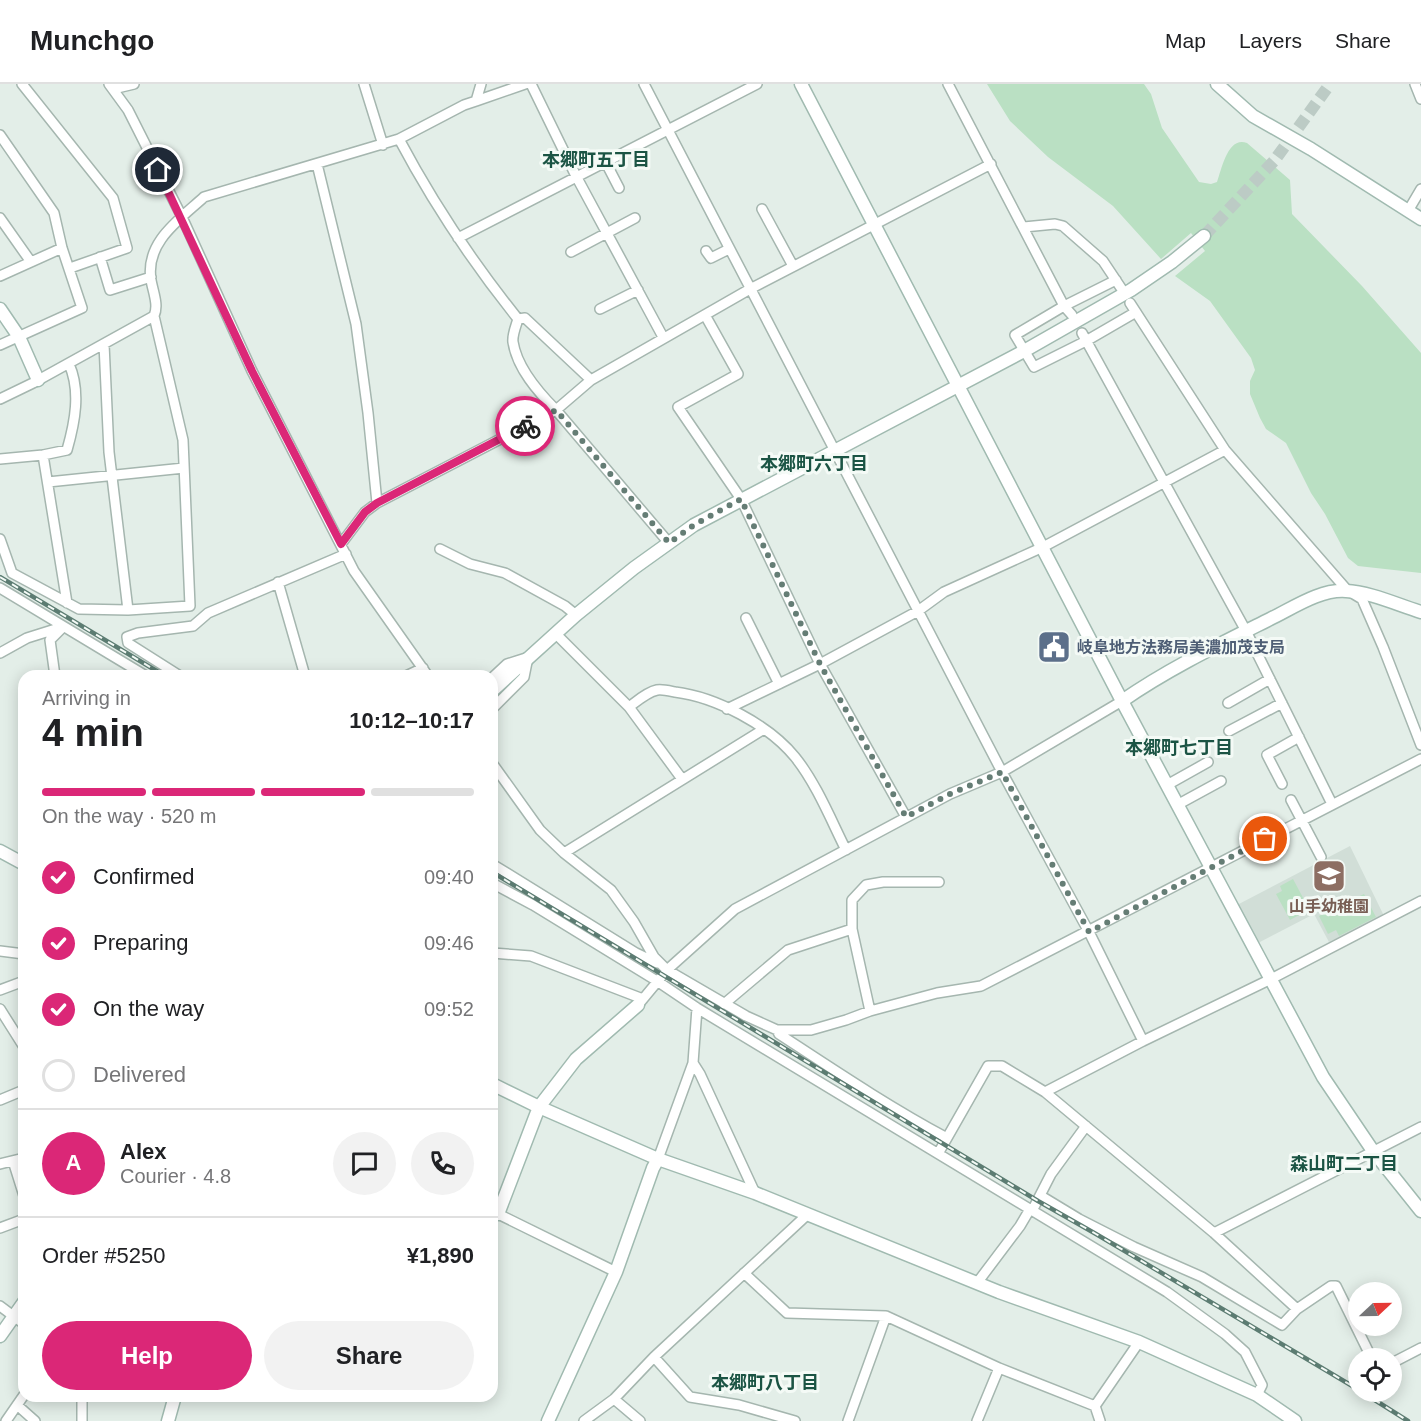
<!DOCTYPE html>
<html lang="en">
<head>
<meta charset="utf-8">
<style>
  :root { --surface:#fff; --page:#f2f2f2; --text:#202124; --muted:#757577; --line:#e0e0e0; --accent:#db2777 }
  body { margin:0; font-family:Arial,"Noto Sans JP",sans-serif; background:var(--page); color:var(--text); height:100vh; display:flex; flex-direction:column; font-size:22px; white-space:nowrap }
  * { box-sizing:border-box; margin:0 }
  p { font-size:20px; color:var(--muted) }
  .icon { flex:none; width:33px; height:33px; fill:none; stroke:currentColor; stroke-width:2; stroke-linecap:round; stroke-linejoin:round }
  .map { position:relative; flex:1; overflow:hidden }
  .panel { position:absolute; left:18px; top:586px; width:480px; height:732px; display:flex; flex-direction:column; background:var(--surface); border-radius:18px; box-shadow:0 3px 15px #0003 }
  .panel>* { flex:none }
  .needle { width:39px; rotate:68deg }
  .fabs { position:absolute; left:1348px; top:1198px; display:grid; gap:12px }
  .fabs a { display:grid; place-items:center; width:54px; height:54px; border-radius:50%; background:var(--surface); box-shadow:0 3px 15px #0003; font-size:30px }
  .pin { position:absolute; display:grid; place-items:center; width:51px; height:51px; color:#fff; margin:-26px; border:3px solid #fff; border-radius:50%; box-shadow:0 2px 6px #0007 }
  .courier { position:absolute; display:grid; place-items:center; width:60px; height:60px; margin:-30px; border:4px solid #db2777; border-radius:50%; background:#fff; color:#222; box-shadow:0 2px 8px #0007 }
  .summary em { font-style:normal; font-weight:600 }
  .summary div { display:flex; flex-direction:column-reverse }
  .summary { display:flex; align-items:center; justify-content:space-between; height:102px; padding:0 24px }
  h1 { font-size:39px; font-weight:600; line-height:45px }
  .bar { display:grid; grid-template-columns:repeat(4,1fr); gap:9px 6px; align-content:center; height:72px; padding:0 24px }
  .bar i { height:8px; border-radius:4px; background:var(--line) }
  .bar .selected { background:var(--accent) }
  .bar p { grid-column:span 4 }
  .line { display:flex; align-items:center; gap:15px; padding:0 24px; border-top:2px solid var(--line) }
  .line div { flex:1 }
  .round { display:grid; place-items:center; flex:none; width:63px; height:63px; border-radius:32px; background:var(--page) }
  ol { padding:0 24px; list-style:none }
  li { display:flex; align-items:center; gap:18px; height:66px }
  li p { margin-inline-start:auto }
  li .icon { padding:6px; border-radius:50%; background:var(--accent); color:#fff; stroke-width:4 }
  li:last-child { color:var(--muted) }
  li i { width:33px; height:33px; border:3px solid var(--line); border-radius:50% }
  .primary-button { display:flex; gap:12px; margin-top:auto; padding:12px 24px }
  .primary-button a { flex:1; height:69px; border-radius:36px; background:var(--accent); color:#fff; font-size:24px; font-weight:600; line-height:69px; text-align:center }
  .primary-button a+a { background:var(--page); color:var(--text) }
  header { display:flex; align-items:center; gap:36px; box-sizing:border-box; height:84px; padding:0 30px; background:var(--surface); border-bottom:2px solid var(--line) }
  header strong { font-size:28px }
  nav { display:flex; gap:33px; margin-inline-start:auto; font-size:21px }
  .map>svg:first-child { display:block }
  .built { fill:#d1ded7 }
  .green { fill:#bae0c3 }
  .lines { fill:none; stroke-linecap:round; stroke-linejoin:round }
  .secondary-tunnel { stroke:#bccbc5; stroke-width:12; stroke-dasharray:12 6; stroke-linecap:butt }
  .street-casing { stroke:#a5b6af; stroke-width:12 }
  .secondary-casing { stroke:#a0bab0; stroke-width:15 }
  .street { stroke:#fff; stroke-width:9 }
  .secondary { stroke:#fff; stroke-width:12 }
  .rail-casing { stroke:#5c7c72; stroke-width:4.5 }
  .rail { stroke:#f4faf6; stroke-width:2; stroke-dasharray:7; stroke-linecap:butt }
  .done { stroke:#657d75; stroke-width:6; stroke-dasharray:0 10.8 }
  .route { stroke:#db2777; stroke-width:8 }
  .labels { text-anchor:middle; stroke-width:6; stroke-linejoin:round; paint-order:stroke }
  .service-label { font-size:16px; font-weight:bold; fill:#4e5e75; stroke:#f4faf6; text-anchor:start }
  .education-label { font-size:16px; font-weight:bold; fill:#785e54; stroke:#f4faf6 }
  .neighbourhood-label { font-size:18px; font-weight:bold; fill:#1b5444; stroke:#f4faf6 }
</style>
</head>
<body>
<header>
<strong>Munchgo</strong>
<nav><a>Map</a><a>Layers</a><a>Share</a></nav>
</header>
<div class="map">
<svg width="1421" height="1337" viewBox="0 0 1421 1337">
  <rect width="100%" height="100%" fill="#e3eee8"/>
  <path class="built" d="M1350 762 1384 832 1329 858 1314 830 1258 859 1237 821Z"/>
  <path class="green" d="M987 0H1144L1151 10 1162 44 1199 98 1211 100 1217 98C1222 84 1228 52 1247 59L1290 96 1292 130 1362 202 1421 269V489L1358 482 1348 474 1325 430 1311 409 1286 359 1266 345 1260 334 1250 310V297L1255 286 1251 274 1210 217 1175 192 1205 167 1191 149 1161 175 1113 122 1048 73 1010 37Z
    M1293 795 1308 823 1301 830 1290 836 1276 810 1282 807 1280 802Z
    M1364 810 1376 833 1339 852 1336 846 1328 850 1319 832Z"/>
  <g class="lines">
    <path class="secondary-tunnel" d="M1204 152 1274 77 1330 0"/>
    <defs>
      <path id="street" d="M22 0 113 114 127 164 70 184
        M109 0 128 26 182 133 252 287 354 487 428 592
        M364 0 383 61
        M531 0 576 92 663 253
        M644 0 1002 688 1089 848 1143 957
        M948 0 1064 222 1072 231
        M1415 0 1421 15
        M113 5 134 0
        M476 17 525 0
        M0 51 54 129 62 164 82 224 0 261
        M399 55C433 119 473 179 518 235 516 242 512 251 513 258 517 284 538 308 556 326L669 459
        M605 77 619 104
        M317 80 356 240 368 329 377 419
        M762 125 793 182
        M1408 127 1421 105
        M0 134 31 178
        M1024 143 1055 140 1063 142 1103 177 1121 204
        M458 154 757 0
        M706 167 711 174 729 165
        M571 168 635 134
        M100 173 110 206 151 193
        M0 192 62 164
        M1116 196 1064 222 1015 251 1034 283 1086 257 1136 228
        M1130 219 1225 366 1347 506 1362 515 1383 563 1421 661
        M600 225 638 206
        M705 231 738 290 678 323 741 415 820 580 906 733
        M518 235 525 234 591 296
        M1082 249 1246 547 1332 720
        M104 260 109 368 128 526
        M0 315 33 299 154 232
        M43 371 67 519
        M0 375 43 371 67 366C75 338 81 307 69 280
        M48 398 184 384
        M0 455 12 489 79 525 128 526 190 522 183 356 154 232C159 221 153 208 151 196 145 158 179 136 204 113L399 55 464 21 476 17 481 0
        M341 460 365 428 377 419 556 326 591 296 750 205 991 80
        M440 465 470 480 505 489 565 522 576 531
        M278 498 305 592
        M0 504 146 592
        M746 534 779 600
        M556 550 629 623 682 695
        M0 569 27 554 62 543
        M55 592 50 556 61 545
        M180 592 128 559 127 553 138 549 193 542 208 529 346 470
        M406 592 423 584
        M492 594 507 580 526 574
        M1228 619 1270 595
        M629 623C637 617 647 608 657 606 662 605 670 607 675 608 716 613 769 641 795 673 816 699 831 736 846 766
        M492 625 524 593 528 573
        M727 625 820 580 918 527 944 508 1043 463 1225 366
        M1229 647 1282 619
        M492 679 540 746 564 769 611 806 634 838 654 873 667 886 746 932 777 946H811L846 936 870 927 937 909 981 902 1421 675
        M1282 700 1267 671 1299 653
        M1167 701 1208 678
        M1291 716 1321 773
        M1177 721 1221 697
        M564 769 764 645
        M492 780 636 869 657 879
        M492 799 533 821 657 897 697 924 1167 1208 1225 1250 1245 1268 1262 1301 1257 1311
        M0 867 24 870
        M492 869 531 872 643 915
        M0 906 24 897
        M724 920 788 866 852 845
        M638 921 667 886 735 825 950 710 1002 688 1122 617
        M0 925 24 963
        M870 927 852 845V816L866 801 883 798H939
        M777 946 779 950C834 986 889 1023 947 1054
        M693 979 700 990 755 1109
        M1045 1008 1143 957 1271 895 1421 817
        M0 1016 24 1006
        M939 1068 988 982H1002L1045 1008 1214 1149 1297 1225 1331 1202H1336L1372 1275
        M658 1075 693 979 697 924
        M13 1077 24 1112
        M0 1080 24 1074
        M1041 1112 1079 1135 1134 1163 1202 1193 1282 1241 1297 1225
        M492 1127 616 1188
        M1032 1127 1051 1090 1086 1042
        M0 1144 24 1135
        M1214 1149 1421 1043
        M744 1189 787 1229 886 1232 999 1284 1095 1322 1100 1337
        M977 1199 1020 1142 1030 1125
        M0 1222 24 1240
        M654 1273 690 1313 739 1321 795 1337
        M1392 1279 1421 1264
        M82 1312V1337
        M614 1315 640 1337
        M17 1321 35 1337
        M1095 1322 1139 1258
        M6 1337 24 1311
        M584 1337 614 1315 654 1273 808 1130
        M848 1337 886 1232
        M977 1337 999 1284"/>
      <path id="secondary" d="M801 0 1122 617 1323 993 1373 1067 1421 1127
        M1217 0 1253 32 1311 65 1421 135
        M0 225 19 253 38 296
        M492 607 576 531 634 484 694 441 1024 267 1131 206 1172 178 1204 152
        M1122 617C1168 585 1220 560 1270 535 1293 524 1320 505 1346 507 1370 508 1398 521 1421 528
        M0 767 24 780
        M492 1000 539 1023 658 1075 755 1109 999 1208 1139 1258 1257 1311 1295 1337
        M498 1130 539 1023 576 975 638 921
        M0 1252 24 1218
        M168 1337 175 1312
        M548 1337 616 1188 653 1084 658 1075"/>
    </defs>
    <use href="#street" class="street-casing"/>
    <use href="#secondary" class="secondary-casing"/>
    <use href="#street" class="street"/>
    <use href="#secondary" class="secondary"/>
    <defs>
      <path id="rail" d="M0 493 165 592
        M492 788 1038 1117 1096 1150 1359 1306
        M1362 1308 1408 1337"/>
    </defs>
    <use href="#rail" class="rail-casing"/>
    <use href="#rail" class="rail"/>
  </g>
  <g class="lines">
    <path class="done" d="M525 342 556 326 669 459 694 441 741 415 820 580 906 733 950 710 1002 688 1089 848 1265 755"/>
    <path class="route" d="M158 86 252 287 341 460 365 428 377 419 525 342"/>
  </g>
  <defs>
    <symbol id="civic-square" viewBox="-11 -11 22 22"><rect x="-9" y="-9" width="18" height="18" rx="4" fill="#5c6f8a" stroke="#f4faf6"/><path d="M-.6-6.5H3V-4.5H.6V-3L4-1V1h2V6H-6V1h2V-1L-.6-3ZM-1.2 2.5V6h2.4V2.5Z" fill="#fff"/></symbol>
    <symbol id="school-square" viewBox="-11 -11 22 22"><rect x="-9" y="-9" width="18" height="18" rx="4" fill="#8d6e63" stroke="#f4faf6"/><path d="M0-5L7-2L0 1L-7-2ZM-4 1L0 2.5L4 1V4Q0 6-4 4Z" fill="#fff"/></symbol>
  </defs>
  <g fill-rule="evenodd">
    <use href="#civic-square" x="1035" y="544" width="38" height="38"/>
    <use href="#school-square" x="1310" y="773" width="38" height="38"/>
  </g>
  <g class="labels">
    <g class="service-label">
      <text x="1077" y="569">岐阜地方法務局美濃加茂支局</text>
    </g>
    <g class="education-label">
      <text x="1329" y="828">山手幼稚園</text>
    </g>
    <g class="neighbourhood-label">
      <text x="596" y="82">本郷町五丁目</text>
      <text x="814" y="386">本郷町六丁目</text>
      <text x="1179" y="670">本郷町七丁目</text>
      <text x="1344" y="1086">森山町二丁目</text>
      <text x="765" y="1305">本郷町八丁目</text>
    </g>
  </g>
</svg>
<div class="fabs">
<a><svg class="needle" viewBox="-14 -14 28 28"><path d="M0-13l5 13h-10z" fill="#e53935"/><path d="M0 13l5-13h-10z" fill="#757577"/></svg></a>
<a><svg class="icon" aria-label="locate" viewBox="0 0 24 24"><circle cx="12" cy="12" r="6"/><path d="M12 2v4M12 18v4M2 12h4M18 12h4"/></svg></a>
</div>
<div class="pin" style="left:1265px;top:755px;background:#ea580c"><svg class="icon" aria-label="bag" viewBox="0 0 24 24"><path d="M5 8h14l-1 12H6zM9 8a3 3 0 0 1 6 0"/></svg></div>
<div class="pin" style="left:158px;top:86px;background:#1f2937"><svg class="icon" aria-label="home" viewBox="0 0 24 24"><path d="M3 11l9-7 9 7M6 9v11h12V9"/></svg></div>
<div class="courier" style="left:525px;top:342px"><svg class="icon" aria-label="bike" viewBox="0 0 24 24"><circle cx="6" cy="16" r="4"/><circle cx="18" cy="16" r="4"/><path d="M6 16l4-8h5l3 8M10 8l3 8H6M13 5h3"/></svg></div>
<section class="panel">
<div class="summary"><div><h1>4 min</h1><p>Arriving in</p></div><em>10:12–10:17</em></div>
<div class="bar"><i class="selected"></i><i class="selected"></i><i class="selected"></i><i></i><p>On the way · 520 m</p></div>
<ol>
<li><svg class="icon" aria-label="check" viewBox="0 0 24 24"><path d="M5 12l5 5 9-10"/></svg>Confirmed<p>09:40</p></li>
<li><svg class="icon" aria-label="check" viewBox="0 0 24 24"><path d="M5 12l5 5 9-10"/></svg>Preparing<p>09:46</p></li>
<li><svg class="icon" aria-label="check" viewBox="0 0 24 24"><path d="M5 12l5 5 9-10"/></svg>On the way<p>09:52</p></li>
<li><i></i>Delivered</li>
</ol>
<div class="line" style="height:108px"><b class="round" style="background:var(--accent);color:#fff">A</b><div><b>Alex</b><p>Courier · 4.8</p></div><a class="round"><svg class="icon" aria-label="chat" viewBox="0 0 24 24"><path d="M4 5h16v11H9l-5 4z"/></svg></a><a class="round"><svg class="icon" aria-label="phone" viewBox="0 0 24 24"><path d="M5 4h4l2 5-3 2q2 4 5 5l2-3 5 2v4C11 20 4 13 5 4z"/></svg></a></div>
<div class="line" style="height:78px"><div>Order #5250</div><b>¥1,890</b></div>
<div class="primary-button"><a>Help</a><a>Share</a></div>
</section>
</div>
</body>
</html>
